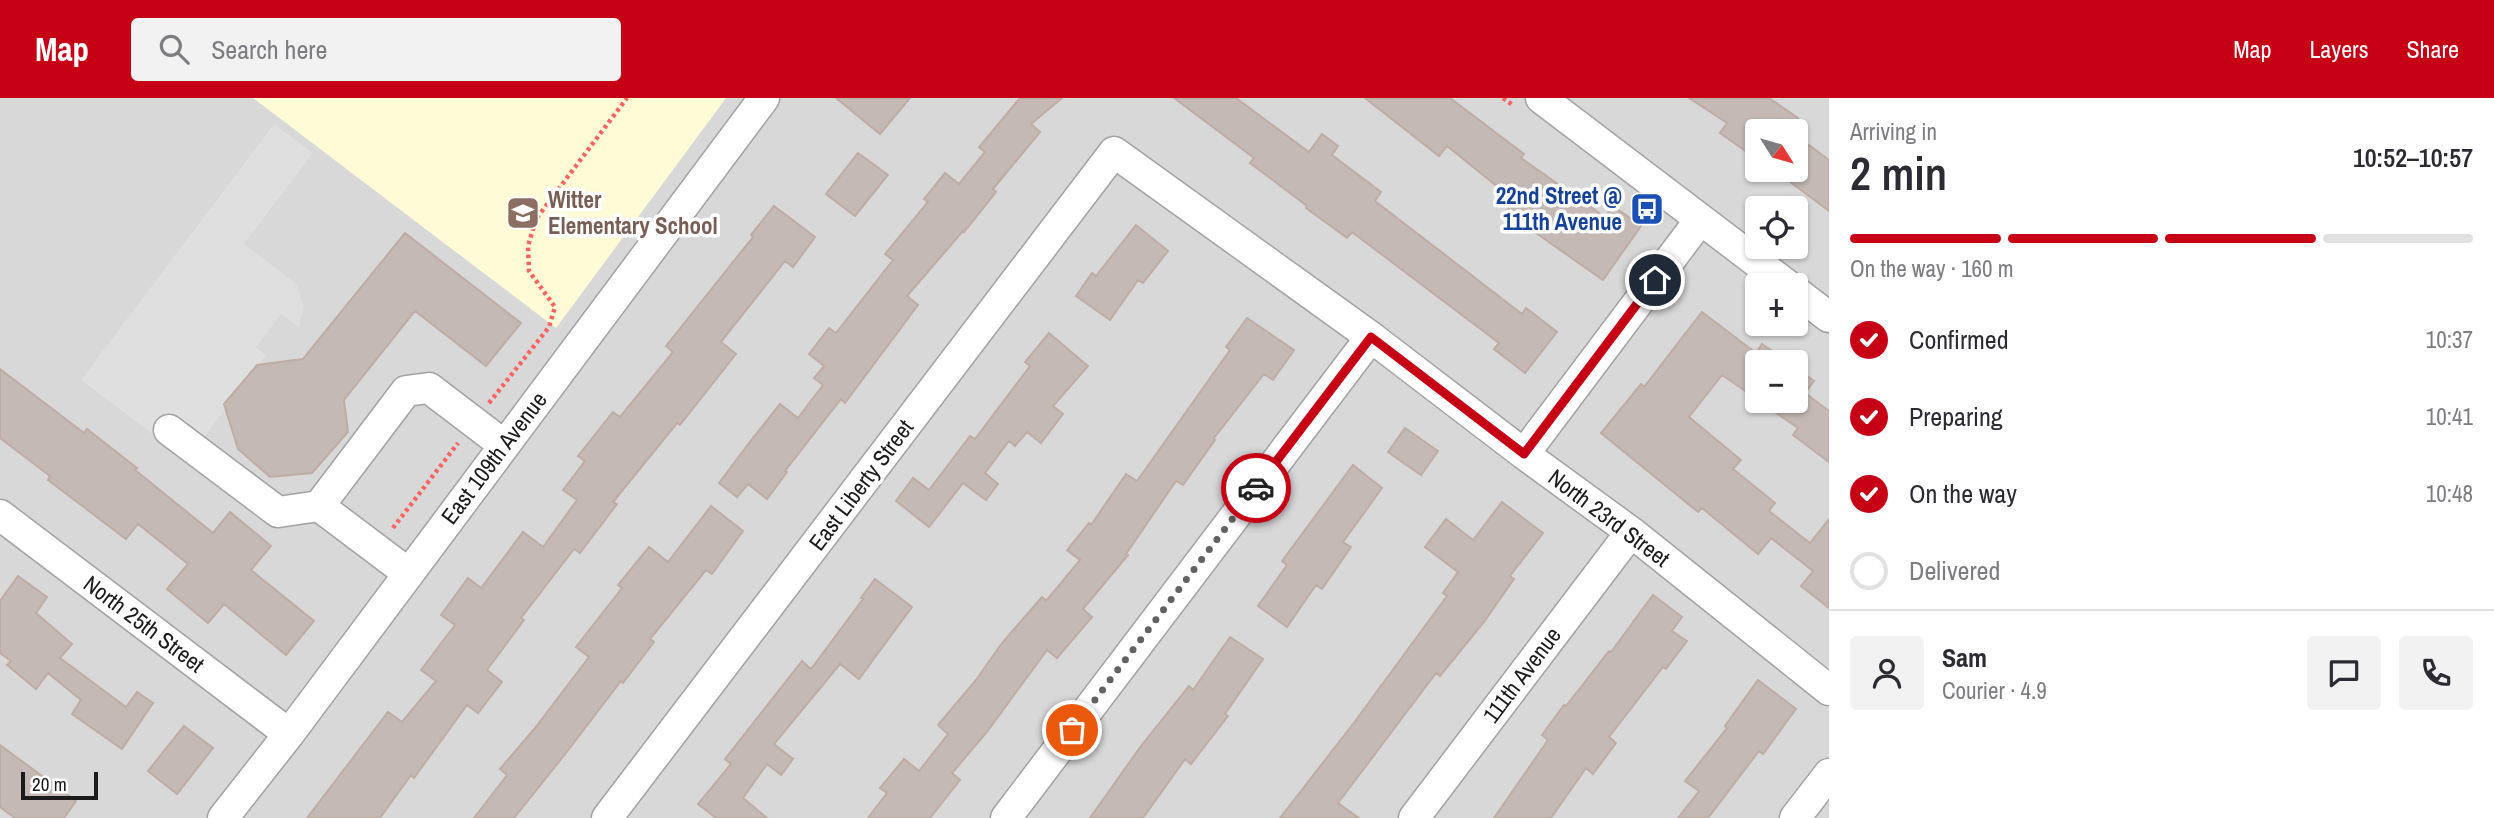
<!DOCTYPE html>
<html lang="en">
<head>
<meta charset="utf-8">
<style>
  :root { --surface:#fff; --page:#f2f2f3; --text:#2b2b33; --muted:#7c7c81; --line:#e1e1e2; --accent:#c60015 }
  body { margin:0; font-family:"Archivo Narrow",sans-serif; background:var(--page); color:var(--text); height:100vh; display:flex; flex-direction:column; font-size:26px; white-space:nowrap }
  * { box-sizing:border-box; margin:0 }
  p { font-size:23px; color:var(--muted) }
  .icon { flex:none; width:38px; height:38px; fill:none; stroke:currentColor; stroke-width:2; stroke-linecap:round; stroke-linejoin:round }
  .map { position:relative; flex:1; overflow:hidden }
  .details { display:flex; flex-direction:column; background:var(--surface); width:665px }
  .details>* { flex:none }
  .needle { width:46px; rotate:127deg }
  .controls { position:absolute; left:1745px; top:21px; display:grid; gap:14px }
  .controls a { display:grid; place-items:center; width:63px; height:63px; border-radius:7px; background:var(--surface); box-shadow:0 2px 5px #0004; font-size:35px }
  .scale { position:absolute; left:21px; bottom:18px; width:77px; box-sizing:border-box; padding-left:7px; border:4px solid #1b1b1b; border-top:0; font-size:19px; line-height:24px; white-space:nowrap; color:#1b1b1b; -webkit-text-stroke:5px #fff; paint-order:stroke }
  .pin { position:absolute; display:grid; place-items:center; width:60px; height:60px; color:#fff; margin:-30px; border:4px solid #fff; border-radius:50%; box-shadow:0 2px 7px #0007 }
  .courier { position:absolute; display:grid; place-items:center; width:70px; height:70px; margin:-35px; border:5px solid #c60015; border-radius:50%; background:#fff; color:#222; box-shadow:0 2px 9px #0007 }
  .headline em { font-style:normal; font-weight:600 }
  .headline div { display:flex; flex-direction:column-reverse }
  .headline { display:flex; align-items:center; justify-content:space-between; height:119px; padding:0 21px }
  h1 { font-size:46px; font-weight:600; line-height:52px }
  .bar { display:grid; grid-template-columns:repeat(4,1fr); gap:10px 7px; align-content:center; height:84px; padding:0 21px }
  .bar i { height:9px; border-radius:5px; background:var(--line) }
  .bar .on { background:var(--accent) }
  .bar p { grid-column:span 4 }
  .line { display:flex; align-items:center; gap:18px; padding:0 21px; border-top:2px solid var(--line) }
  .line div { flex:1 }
  .round { display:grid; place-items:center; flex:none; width:74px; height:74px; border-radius:7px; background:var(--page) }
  ol { padding:0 21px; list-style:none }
  li { display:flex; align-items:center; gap:21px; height:77px }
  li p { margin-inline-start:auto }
  li .icon { padding:7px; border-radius:50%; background:var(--accent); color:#fff; stroke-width:4 }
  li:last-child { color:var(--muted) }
  li i { width:38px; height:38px; border:4px solid var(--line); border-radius:50% }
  header { display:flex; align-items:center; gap:42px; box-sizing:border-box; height:98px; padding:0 35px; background:var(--accent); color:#fff }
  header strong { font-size:33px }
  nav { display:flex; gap:38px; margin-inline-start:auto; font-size:24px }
  .search { width:490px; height:63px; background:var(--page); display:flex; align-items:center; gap:18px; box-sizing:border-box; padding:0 24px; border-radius:7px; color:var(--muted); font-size:26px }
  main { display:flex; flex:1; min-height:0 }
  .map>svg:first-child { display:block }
  .residential { fill:#d9d8d8; fill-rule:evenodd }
  .education { fill:#fffbd7 }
  .parking { fill:#dfdfdf }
  .building { fill:#c4b9b4; stroke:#bfaca3; stroke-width:2 }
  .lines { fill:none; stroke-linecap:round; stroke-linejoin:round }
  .minor-casing { stroke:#a2a2a2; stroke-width:33 }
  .path { stroke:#fb6363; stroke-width:4.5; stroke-dasharray:3.5 3.5; stroke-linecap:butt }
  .minor { stroke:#fff; stroke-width:30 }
  .done { stroke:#646260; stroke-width:7; stroke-dasharray:0 12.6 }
  .route { stroke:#c60015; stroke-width:9 }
  .labels { text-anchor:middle; stroke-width:7; stroke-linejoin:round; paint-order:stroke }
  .transit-label { font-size:23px; font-weight:bold; fill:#164399; stroke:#fff; text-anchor:end }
  .education-label { font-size:23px; font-weight:bold; fill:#785e54; stroke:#fff; text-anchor:start }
  .street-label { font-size:23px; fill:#1b1b1b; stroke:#fff }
</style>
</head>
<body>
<header>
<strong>Map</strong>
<div class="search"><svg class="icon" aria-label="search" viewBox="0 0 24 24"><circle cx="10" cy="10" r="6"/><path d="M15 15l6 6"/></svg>Search here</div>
<nav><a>Map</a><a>Layers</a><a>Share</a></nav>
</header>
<main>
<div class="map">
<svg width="1829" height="720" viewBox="0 0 1829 720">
  <rect width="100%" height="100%" fill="#ede7e0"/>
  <path class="residential" d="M0 0H1829V720H0ZM1757 33H1796V72H1757ZM1757 110H1796V149H1757ZM1757 187H1796V226H1757ZM1757 264H1796V303H1757Z"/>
  <path class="education" d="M253 0H726L556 230Z"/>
  <path class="parking" d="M274 26 313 55 244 146 296 186 304 208 299 229 281 216 256 249 266 257 187 362 81 282Z"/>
  <path class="building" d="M836 0H910L880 36Z
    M1020 0H1062L1031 26 1040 34 993 91 996 94 964 134 963 133 907 198 918 207 845 305 841 301 785 373 787 374 767 401 748 386 737 399 719 385 749 345 780 306 798 320 823 287 814 280 824 268 809 256 829 230 836 235 893 162 885 156 928 104 924 101 945 75 959 86 985 54 979 49Z
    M1174 0H1236L1309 54 1322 36 1338 48 1332 57 1381 94 1375 103 1522 216 1526 210 1557 234 1525 275 1494 251 1499 245 1352 134 1347 140 1306 110 1307 108 1250 65 1254 60Z
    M1365 0H1450L1524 56 1521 60 1605 119 1613 108 1641 128 1603 182 1506 114 1514 102 1447 48 1439 58Z
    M1689 0H1769L1798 20 1789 33H1757V61L1720 35 1727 25Z
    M1809 47 1829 62V113L1785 80 1791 72H1796V65Z
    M858 55 888 77 855 118 826 96Z
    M774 108 815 139 793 169 785 163 721 244 736 256 680 327 677 325 613 404 617 406 580 455 574 451 521 520 524 522 487 572 502 584 478 615 467 607 414 680 411 677 380 720H307L388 614 402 624 436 583 421 572 455 527 441 517 468 480 481 490 523 434 543 449 577 402 563 392 585 363 578 358 613 314 620 319 673 254 666 248 753 139 751 137Z
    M1136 127 1168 153 1143 185 1138 182 1110 222 1076 198 1092 175 1096 178Z
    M405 135 521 225 486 268 415 213 344 302 348 334 312 375 270 379 238 351 224 306 257 267 303 261Z
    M1702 214 1756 255 1762 246 1788 264H1757V301L1722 277 1689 319 1741 362 1733 371 1775 405 1769 413 1810 445 1829 421V510L1801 488 1813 473 1771 440 1758 456 1702 410 1698 414 1601 335 1641 286 1644 289Z
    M1247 220 1294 252 1273 282 1264 276 1214 340 1215 342 1183 387 1176 383 1126 456 1128 457 1083 511 1092 519 1057 560 1047 552 987 634 952 675 960 682 930 720H868L887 695 880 690 904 661 919 673 948 636 938 627 976 582 1002 545 1042 499 1046 503 1080 462 1067 452 1089 425 1091 427 1126 376 1137 383 1230 252 1226 249Z
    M1049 235 1088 268 1053 308 1063 316 1041 345 1027 334 1015 348 1009 343 985 375 998 386 986 402 963 385 929 429 896 403 913 380 929 392 970 338 975 341 1030 268 1025 264Z
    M1796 270 1814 283 1805 295 1829 313V364L1793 337 1798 330 1759 303H1796Z
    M0 271 84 335 87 331 137 370 135 372 213 435 230 414 271 448 251 472 314 523 286 557 224 506 208 525 167 491 188 466 138 426 126 441 48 382 50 378 0 340Z
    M1405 330 1438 353 1421 377 1388 354Z
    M1353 367 1382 390 1343 444 1351 449 1322 491 1316 487 1287 529 1258 508 1287 467 1282 463Z
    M1502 404 1543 435 1510 478 1514 481 1484 524 1440 578 1436 575 1338 705 1359 720H1280L1353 626 1447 498 1443 495 1458 474 1425 449 1446 421 1473 442Z
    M711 408 743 433 712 476 706 472 650 541 654 544 623 585 621 583 566 655 514 720H474L507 677 500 671 535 630 589 559 576 549 622 490 618 487 649 449 668 464Z
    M18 478 47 499 36 515 72 546 60 560 126 609 137 594 153 605 122 651 72 616 81 602 48 575 36 591 7 567 11 563 0 555V503Z
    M875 481 912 509 859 581 840 566 774 646 793 661 781 677 767 666 743 700 767 720H716L698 706 731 666 725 661 802 563 811 571 863 501 861 500Z
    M1653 497 1682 519 1672 533 1687 543 1666 571 1663 569 1609 639 1616 645 1593 676 1586 670 1551 720H1494L1548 642 1542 637 1564 607 1566 608 1609 553 1611 554Z
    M1230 539 1263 561 1225 616 1228 618 1191 666 1185 661 1143 720H1090L1141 648 1189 588 1193 592Z
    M1758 582 1796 611 1763 656 1759 653 1708 720H1678L1699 693 1685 683 1727 630 1725 628Z
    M184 628 213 650 177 696 148 673Z
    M0 647 76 703 64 720H15L0 709Z"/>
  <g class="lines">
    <defs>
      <path id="minor" d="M1541 0 1787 187
        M1796 194 1829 219
        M169 332 278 414 319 408 408 475
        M1524 356 1700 122
        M319 408 406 293 429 290 504 347
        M0 417 289 636
        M223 720 289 636 764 0
        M607 720 1114 54 1371 239 1524 356 1631 434 1829 592
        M1006 720 1371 239
        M1414 720 1631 434
        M1795 720 1829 676"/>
    </defs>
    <use href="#minor" class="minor-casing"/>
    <path class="path" d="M1503 0 1514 8
      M489 305 549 229 555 209 529 173 528 148 536 121 627 0
      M393 430 458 345"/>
    <use href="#minor" class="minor"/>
  </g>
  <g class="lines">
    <path class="done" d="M1072 632 1256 390"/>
    <path class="route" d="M1256 390 1371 239 1524 356 1655 182"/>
  </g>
  <defs>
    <symbol id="bus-square" viewBox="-11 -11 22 22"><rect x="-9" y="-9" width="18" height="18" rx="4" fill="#1a4fb4" stroke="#fff"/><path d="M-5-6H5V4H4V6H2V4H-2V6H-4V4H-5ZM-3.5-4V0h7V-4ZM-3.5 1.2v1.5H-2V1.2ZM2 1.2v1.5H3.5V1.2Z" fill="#fff"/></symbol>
    <symbol id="school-square" viewBox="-11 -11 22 22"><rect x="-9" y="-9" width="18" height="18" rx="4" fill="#8d6e63" stroke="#fff"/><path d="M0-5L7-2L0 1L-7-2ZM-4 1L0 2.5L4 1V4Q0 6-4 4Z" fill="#fff"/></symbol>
  </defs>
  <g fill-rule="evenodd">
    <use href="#bus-square" x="1628" y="92" width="38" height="38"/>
    <use href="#school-square" x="504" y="96" width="38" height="38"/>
  </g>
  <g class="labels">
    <g class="transit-label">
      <text x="1622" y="106">22nd Street @<tspan x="1622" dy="26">111th Avenue</tspan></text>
    </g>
    <g class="education-label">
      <text x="548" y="110">Witter<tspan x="548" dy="26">Elementary School</tspan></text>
    </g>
    <g class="street-label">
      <text transform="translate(494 360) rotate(-53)" y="8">East 109th Avenue</text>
      <text transform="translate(861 387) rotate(-53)" y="8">East Liberty Street</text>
      <text transform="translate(1609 420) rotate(37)" y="8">North 23rd Street</text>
      <text transform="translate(144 526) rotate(37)" y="8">North 25th Street</text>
      <text transform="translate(1522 577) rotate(-53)" y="8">111th Avenue</text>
    </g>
  </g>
</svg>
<div class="controls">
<a><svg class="needle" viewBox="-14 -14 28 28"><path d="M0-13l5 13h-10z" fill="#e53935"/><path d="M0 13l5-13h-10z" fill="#7c7c81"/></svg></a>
<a><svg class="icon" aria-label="locate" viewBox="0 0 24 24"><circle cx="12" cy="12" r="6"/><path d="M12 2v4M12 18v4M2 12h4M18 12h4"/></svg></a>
<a>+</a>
<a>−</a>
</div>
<div class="scale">20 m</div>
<div class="pin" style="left:1072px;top:632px;background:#ea580c"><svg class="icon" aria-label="bag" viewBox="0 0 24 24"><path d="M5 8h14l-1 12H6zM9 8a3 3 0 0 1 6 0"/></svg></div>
<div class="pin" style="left:1655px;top:182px;background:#1f2937"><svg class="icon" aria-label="home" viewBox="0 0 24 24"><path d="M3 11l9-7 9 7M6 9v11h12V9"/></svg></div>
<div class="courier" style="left:1256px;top:390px"><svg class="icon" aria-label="car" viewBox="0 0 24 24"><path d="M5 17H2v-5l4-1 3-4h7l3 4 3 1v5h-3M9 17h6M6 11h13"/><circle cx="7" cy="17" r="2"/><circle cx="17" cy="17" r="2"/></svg></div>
</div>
<section class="details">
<div class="headline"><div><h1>2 min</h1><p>Arriving in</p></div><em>10:52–10:57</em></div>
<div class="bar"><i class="on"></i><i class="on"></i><i class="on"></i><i></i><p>On the way · 160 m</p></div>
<ol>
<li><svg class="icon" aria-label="check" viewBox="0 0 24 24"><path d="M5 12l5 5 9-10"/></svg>Confirmed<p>10:37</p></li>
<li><svg class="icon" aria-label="check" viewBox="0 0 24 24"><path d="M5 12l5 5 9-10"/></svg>Preparing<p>10:41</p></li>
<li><svg class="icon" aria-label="check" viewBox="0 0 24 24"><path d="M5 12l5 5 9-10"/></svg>On the way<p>10:48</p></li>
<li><i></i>Delivered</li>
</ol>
<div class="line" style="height:126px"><a class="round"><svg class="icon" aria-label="person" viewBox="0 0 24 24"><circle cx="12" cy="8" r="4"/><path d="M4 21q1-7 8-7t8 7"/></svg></a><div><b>Sam</b><p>Courier · 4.9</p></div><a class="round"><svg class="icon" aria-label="chat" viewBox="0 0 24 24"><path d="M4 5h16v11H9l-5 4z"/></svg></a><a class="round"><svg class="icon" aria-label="phone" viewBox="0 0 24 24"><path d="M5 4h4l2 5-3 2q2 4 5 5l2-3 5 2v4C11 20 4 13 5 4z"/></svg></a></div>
</section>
</main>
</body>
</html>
